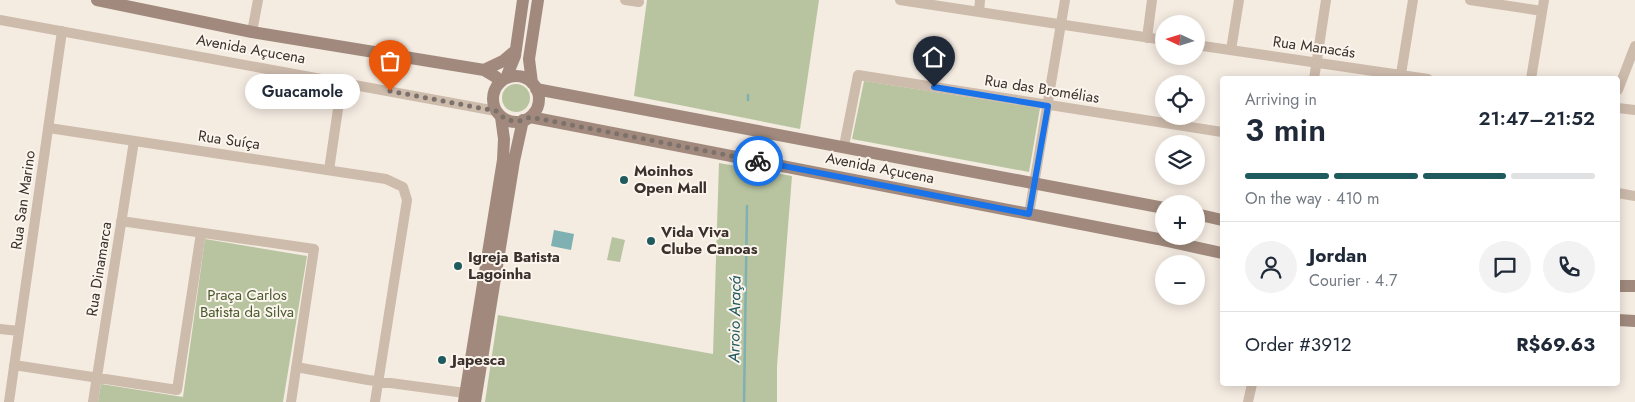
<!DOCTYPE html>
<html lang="en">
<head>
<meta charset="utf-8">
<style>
  :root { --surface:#fff; --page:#f2f2f3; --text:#1f2937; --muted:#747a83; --line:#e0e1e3; --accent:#1f5a5e }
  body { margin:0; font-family:Jost,sans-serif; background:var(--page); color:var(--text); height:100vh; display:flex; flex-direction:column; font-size:19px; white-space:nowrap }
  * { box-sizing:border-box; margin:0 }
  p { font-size:16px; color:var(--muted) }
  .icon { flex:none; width:28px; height:28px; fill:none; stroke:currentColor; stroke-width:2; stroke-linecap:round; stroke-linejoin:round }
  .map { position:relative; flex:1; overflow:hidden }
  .details { position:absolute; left:1220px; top:76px; width:400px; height:310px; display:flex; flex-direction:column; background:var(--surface); border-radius:5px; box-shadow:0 2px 12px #0003 }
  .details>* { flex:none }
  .needle { width:32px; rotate:274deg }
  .buttons { position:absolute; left:1155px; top:15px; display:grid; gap:10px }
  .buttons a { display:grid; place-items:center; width:50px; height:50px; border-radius:50%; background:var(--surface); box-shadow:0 2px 12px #0003; font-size:25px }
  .pin { position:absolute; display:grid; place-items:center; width:42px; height:42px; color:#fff; margin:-51px -21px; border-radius:50% 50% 50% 0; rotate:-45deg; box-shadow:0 0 5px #0007 }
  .pin .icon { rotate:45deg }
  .courier { position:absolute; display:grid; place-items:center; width:50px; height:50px; margin:-25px; border:4px solid #1a73e8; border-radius:50%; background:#fff; color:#222; box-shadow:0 1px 6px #0007 }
  .bubble { position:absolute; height:35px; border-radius:18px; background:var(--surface); box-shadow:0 2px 12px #0003; font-size:16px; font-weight:600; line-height:35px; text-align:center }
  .summary em { font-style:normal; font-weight:600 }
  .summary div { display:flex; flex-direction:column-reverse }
  .summary { display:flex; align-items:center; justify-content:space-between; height:85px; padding:0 25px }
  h1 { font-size:32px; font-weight:600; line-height:38px }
  .bar { display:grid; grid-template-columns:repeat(4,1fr); gap:8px 5px; align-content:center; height:60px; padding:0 25px }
  .bar i { height:6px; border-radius:4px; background:var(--line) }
  .bar .selected { background:var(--accent) }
  .bar p { grid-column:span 4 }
  .line { display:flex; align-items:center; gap:12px; padding:0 25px; border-top:1px solid var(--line) }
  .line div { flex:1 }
  .round { display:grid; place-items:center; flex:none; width:52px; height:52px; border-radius:26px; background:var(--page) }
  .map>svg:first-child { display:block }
  .green { fill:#b8c4a0 }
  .water { fill:#7fb0b2 }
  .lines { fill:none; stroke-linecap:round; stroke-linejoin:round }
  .stream { stroke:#7fb0b2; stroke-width:2.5 }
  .minor { stroke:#cdbbac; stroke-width:10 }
  .secondary { stroke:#a18a7d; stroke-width:12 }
  .done { stroke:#7c716b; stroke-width:5; stroke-dasharray:0 9 }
  .route { stroke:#1a73e8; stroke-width:6 }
  .poi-dot { fill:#1f5a5e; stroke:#fbf5ee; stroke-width:2 }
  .labels { text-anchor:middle; stroke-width:4; stroke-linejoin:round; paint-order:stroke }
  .street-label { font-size:15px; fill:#3b302b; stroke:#fbf5ee }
  .poi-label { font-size:15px; font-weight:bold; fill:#3b302b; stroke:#fbf5ee; text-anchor:start }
  .park-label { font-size:15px; fill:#4a5a2e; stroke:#fbf5ee }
  .water-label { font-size:16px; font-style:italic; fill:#1f5a5e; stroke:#fbf5ee }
</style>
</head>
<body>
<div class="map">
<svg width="1635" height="402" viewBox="0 0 1635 402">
  <rect width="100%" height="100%" fill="#f4ebe1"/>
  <path class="green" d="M647 0H819L800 129 634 96Z
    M864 81 1040 108 1029 172 852 139Z
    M502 98a14 14 0 1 1 28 0a14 14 0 1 1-28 0Z
    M719 163 792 176 777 366V402H485L498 315 713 354Z
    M612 237 625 240 620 262 607 260Z
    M205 239 307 256 283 402H98L101 384 183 397Z"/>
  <path class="water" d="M554 230 574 234 571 250 551 246Z"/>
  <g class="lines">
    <path class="stream" d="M748 100V95
      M744 402 747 206"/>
    <path class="minor" d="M625 0 639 2
      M900 0 1164 40
      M1470 0 1542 11
      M979 12 980 0
      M0 20 496 111
      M252 32 258 0
      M1147 38 1152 0
      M1196 45 1428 79
      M1231 50 1239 0
      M1401 74 1413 0
      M1314 79 1326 0
      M1531 79 1544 0
      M1618 90 1635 46
      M1618 108 1635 110
      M49 128 386 179 403 187 407 200 375 402
      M844 146 858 75 1222 132
      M329 170 342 82
      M1618 193 1635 196
      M1029 214 1065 0
      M121 221 314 249 291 402
      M0 329 19 331
      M14 365 177 390 201 233
      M296 367 368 380 465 393
      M9 402 62 31
      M93 402 134 141
      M1248 402 1252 384"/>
    <path class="secondary" d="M97 0 252 32 484 70 496 77 499 83
      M484 70 503 61 516 50
      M493 99a23 23 0 1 1 46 0a23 23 0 1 1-46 0Z
      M506 78 515 56 523 0
      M532 83 529 59 538 0
      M536 89 1164 208
      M530 117 1158 239 1222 253
      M1196 214 1222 220
      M1618 286H1635
      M1618 320 1635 321
      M464 402 503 160 504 139 501 117
      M475 402 514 161 523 120"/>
  </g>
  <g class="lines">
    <path class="done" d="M390 91 496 111C506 122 517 124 530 117L758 161"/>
    <path class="route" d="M758 161 1029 214 1048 106 934 87"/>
  </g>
  <g class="poi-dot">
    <circle cx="624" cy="180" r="5"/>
    <circle cx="651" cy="241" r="5"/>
    <circle cx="458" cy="266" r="5"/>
    <circle cx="442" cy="360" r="5"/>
  </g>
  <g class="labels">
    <g class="street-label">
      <text transform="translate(1314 47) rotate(8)" y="5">Rua Manacás</text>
      <text transform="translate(251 49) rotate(10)" y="5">Avenida Açucena</text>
      <text transform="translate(1042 89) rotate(9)" y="5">Rua das Bromélias</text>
      <text transform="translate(229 140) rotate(8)" y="5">Rua Suíça</text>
      <text transform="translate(880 168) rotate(11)" y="5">Avenida Açucena</text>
      <text transform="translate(23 200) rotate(-82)" y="5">Rua San Marino</text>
      <text transform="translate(99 269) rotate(-81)" y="5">Rua Dinamarca</text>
    </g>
    <g class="poi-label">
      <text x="634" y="176">Moinhos<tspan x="634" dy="17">Open Mall</tspan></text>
      <text x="661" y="237">Vida Viva<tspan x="661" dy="17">Clube Canoas</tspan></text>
      <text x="468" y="262">Igreja Batista<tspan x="468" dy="17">Lagoinha</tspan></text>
      <text x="452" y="365">Japesca</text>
    </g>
    <g class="park-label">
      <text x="247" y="300">Praça Carlos<tspan x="247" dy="17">Batista da Silva</tspan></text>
    </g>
    <g class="water-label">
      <text transform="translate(734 319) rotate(-89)" y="6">Arroio Araçá</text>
    </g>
  </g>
</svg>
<div class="buttons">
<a><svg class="needle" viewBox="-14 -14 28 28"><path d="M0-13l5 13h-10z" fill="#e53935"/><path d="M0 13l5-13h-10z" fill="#747a83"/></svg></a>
<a><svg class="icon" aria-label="locate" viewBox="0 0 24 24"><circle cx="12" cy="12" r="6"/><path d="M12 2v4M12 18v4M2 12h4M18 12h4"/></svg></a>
<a><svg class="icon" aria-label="layers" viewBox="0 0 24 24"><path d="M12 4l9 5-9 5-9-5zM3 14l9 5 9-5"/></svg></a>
<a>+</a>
<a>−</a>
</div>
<div class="pin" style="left:390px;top:91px;background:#ea580c"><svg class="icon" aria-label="bag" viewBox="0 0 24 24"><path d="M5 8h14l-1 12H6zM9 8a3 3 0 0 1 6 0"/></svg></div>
<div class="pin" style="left:934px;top:87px;background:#1f2937"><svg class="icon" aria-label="home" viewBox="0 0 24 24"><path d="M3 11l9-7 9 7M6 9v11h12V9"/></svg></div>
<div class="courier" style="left:758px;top:161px"><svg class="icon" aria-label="bike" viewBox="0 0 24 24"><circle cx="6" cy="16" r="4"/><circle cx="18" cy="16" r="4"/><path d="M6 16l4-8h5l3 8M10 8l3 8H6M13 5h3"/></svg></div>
<div class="bubble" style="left:245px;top:74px;width:115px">Guacamole</div>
<section class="details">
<div class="summary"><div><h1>3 min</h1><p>Arriving in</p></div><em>21:47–21:52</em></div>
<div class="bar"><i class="selected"></i><i class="selected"></i><i class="selected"></i><i></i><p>On the way · 410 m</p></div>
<div class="line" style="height:90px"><a class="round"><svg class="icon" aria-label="person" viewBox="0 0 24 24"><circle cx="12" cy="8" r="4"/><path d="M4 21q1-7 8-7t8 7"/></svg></a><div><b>Jordan</b><p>Courier · 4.7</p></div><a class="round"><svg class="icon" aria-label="chat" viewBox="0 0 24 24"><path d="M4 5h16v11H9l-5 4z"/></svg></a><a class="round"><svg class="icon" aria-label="phone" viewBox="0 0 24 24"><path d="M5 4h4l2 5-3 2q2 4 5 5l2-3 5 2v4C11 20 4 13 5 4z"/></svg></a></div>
<div class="line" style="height:65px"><div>Order #3912</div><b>R$69.63</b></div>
</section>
</div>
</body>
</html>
